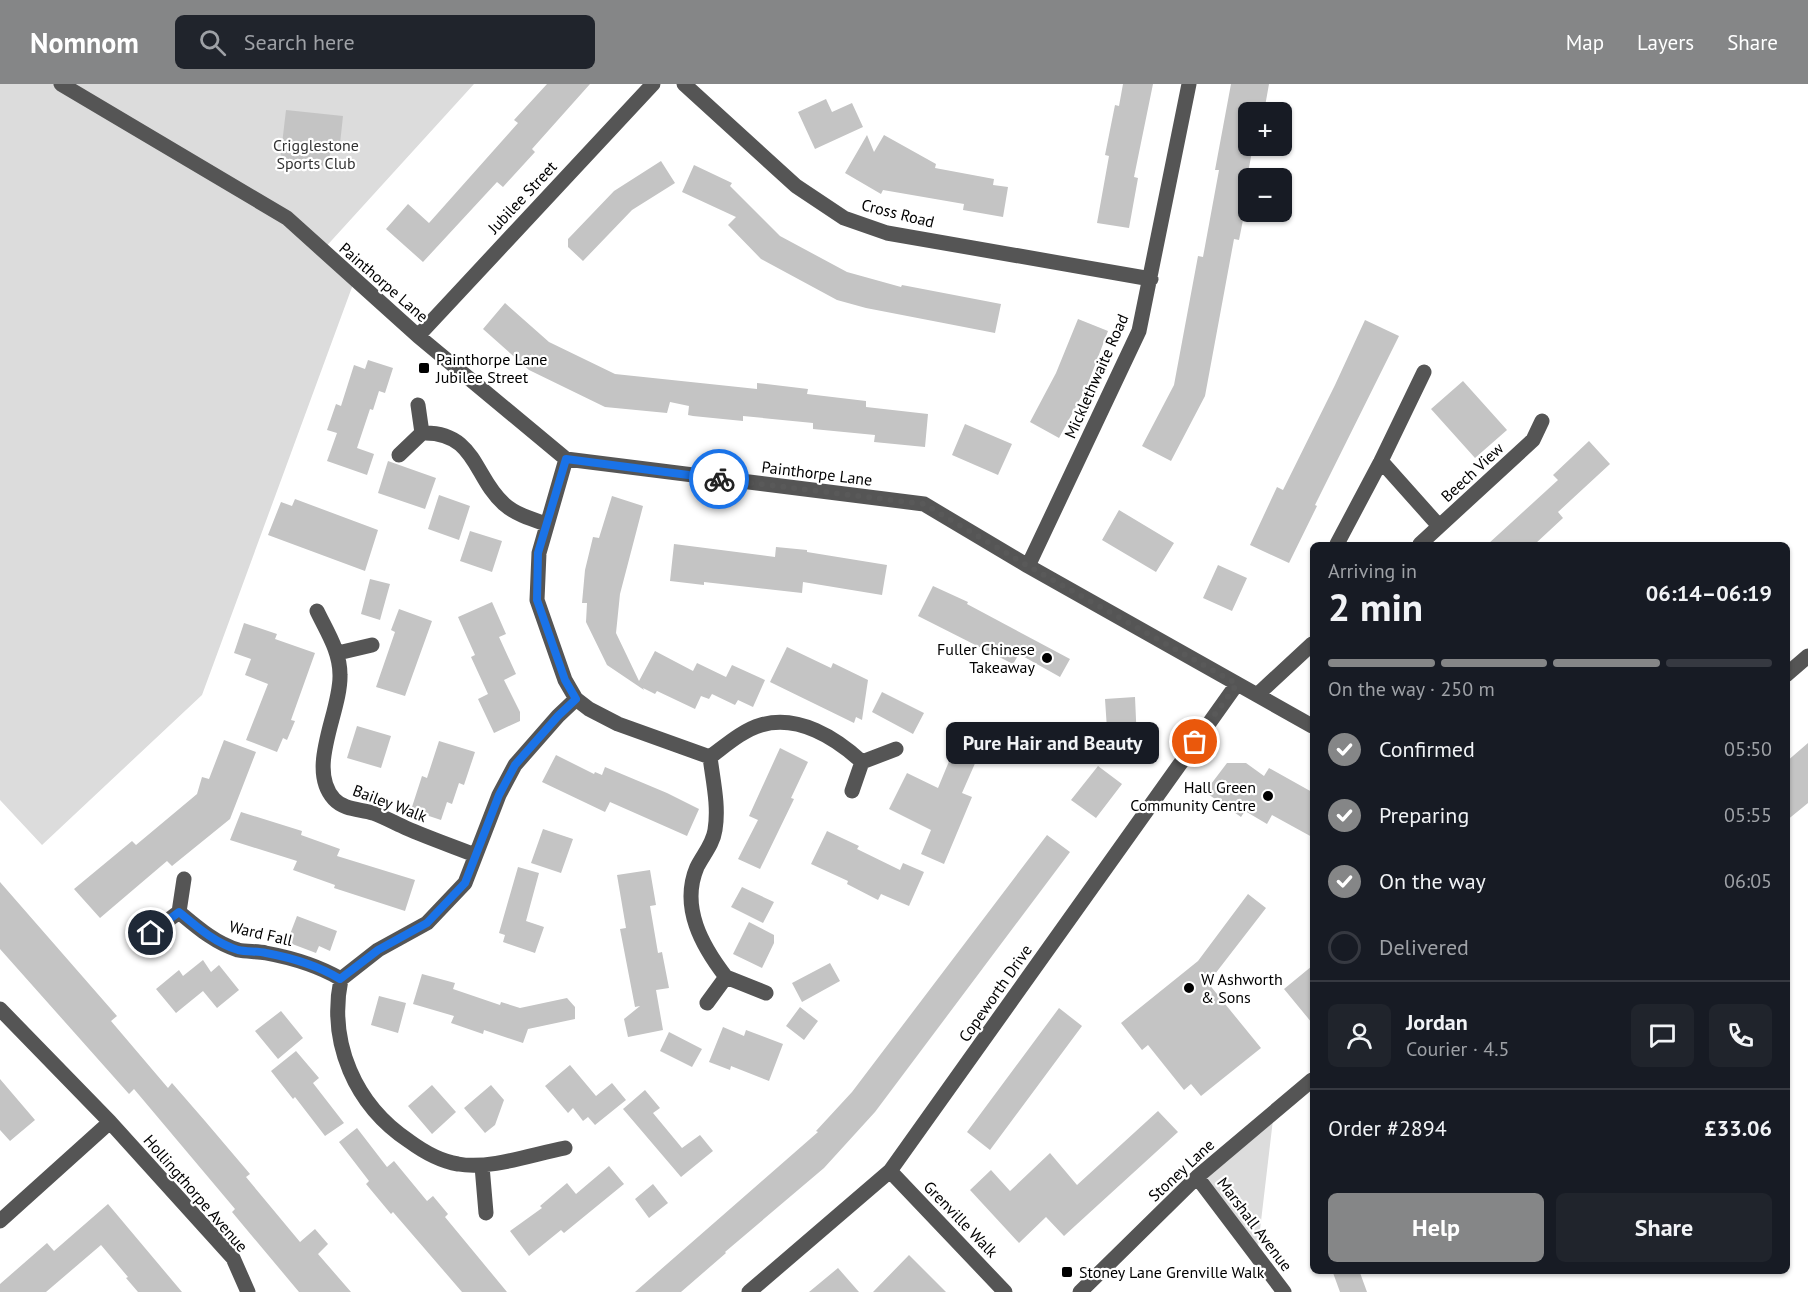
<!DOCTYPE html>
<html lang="en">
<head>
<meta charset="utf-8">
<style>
  :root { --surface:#171b24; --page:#20242c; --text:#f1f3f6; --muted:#9ea1a6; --line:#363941; --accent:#858687 }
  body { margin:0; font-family:"PT Sans",sans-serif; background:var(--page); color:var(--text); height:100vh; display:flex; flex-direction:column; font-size:22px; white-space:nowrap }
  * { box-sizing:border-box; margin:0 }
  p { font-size:20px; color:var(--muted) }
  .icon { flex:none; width:33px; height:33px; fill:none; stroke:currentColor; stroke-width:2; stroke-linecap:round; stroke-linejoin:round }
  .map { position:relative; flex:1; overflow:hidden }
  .sheet { position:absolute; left:1310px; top:458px; width:480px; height:732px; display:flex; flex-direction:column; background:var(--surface); border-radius:9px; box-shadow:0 2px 4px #0004 }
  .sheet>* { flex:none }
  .controls { position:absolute; left:1238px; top:18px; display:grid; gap:12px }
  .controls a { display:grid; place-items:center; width:54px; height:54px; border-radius:9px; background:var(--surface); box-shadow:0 2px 4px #0004; font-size:30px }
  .pin { position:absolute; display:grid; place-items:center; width:51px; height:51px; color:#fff; margin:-26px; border:3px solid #fff; border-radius:50%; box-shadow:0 2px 6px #0007 }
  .courier { position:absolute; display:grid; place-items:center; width:60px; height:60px; margin:-30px; border:4px solid #1a73e8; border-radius:50%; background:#fff; color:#222; box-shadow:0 2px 8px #0007 }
  .bubble { position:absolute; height:42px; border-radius:9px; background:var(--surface); box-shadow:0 2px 4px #0004; font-size:20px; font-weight:700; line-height:42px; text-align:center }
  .overview em { font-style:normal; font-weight:700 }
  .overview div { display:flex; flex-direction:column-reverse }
  .overview { display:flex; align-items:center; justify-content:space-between; height:102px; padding:0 18px }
  h1 { font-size:39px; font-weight:700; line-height:45px }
  .bar { display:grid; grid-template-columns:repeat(4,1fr); gap:9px 6px; align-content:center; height:72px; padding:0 18px }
  .bar i { height:8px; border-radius:4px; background:var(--line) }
  .bar .active { background:var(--accent) }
  .bar p { grid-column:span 4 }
  .line { display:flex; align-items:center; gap:15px; padding:0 18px; border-top:2px solid var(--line) }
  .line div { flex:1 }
  .round { display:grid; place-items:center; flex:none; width:63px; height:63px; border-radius:9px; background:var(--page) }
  ol { padding:0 18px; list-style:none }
  li { display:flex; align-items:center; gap:18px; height:66px }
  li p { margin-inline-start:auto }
  li .icon { padding:6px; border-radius:50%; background:var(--accent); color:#fff; stroke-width:4 }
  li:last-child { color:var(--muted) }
  li i { width:33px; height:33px; border:3px solid var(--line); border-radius:50% }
  .action { display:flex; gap:12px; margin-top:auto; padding:12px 18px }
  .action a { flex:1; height:69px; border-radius:9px; background:var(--accent); color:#fff; font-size:24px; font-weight:700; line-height:69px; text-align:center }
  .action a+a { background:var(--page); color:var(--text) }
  header { display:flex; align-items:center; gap:36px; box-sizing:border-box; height:84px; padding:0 30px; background:var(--accent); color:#fff }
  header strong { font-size:28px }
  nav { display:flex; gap:33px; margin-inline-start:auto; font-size:21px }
  .search { width:420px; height:54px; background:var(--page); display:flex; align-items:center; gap:15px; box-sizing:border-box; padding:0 21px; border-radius:9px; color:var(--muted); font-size:22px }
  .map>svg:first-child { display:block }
  .green { fill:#dcdcdc }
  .building { fill:#c4c4c4 }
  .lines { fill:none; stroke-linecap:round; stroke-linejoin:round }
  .minor { stroke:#555; stroke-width:15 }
  .done { stroke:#595959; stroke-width:6; stroke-dasharray:0 10.8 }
  .route { stroke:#1a73e8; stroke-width:8 }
  .poi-dot { fill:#000; stroke:#fff; stroke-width:2 }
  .labels { text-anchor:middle; stroke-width:4.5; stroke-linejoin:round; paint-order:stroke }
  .park-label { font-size:16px; fill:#333; stroke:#fff }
  .street-label { font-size:16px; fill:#000; stroke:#fff }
  .poi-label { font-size:16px; fill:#000; stroke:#fff; text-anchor:start }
</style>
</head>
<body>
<header>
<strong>Nomnom</strong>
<div class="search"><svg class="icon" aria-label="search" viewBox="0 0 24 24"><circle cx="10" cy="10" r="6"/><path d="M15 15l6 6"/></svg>Search here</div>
<nav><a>Map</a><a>Layers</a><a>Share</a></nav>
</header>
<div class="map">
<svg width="1808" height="1208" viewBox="0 0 1808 1208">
  <rect width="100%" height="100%" fill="#fff"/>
  <path class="green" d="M0 0H474L322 167 355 195 202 611 42 761 0 716Z
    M1274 1027 1257 1171 1197 1093Z"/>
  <path class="building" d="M547 0H590L532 65 535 68 503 103 497 98 423 178 386 145 408 120 429 139 518 39 514 36Z
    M1123 0H1153L1134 93 1138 94 1129 144 1097 139 1109 72 1105 71 1115 21 1119 22Z
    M1231 0H1269L1264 28H1248V62H1253L1245 105H1248V111L1239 156 1234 155 1205 312 1171 377 1142 362 1174 301 1198 172 1203 173 1219 86H1215Z
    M826 15 832 28 852 19 863 43 815 65 798 28Z
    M286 26 343 32 339 69 330 68 329 83 280 77Z
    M867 51 874 68 884 51 936 80 935 84 994 95 993 101 1008 103 1003 133 963 126 964 120 883 106 881 110 845 89Z
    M661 77 675 99 632 126 583 177 568 163V155L614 107Z
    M694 81 732 99 730 102 780 152 847 188 901 203 902 201 1001 220 995 249 866 224 837 216 761 175 728 141 736 133 682 108Z
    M505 219 549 258 615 290 757 305V299L808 305 807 310 866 317V323L928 330 925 363 874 358 875 351 813 345V339L743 332V337L693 332 688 331 689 322 670 318 667 329 605 323 529 286 483 245Z
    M1078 235 1108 247 1087 302 1059 354 1030 338 1056 289Z
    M1365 236 1399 252 1315 421 1317 422 1289 479 1250 461 1277 403 1283 406 1335 301Z
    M368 276 393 284 385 309 379 307 373 326 370 325 357 364 374 370 367 391 327 377 337 349 327 346 336 320 341 322 354 281 365 285Z
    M1463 297 1507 346 1475 374 1431 325Z
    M965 340 1012 360 998 391 952 371Z
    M1589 357 1610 380 1558 428 1563 434 1535 460H1488L1558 396 1553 391Z
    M388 377 436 394 425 425 378 409Z
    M439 411 470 422 459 456 428 445Z
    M612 412 643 422 620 510 616 549 639 597 655 567 693 587 697 579 726 593 732 581 765 596 753 623 738 616 735 621 712 610 709 615 701 612 695 625 657 607 655 610 643 604 644 606 607 581 586 538 587 519H582L585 486 593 453 599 454Z
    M295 415 378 446 365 487 268 451 281 418 292 422Z
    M1119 426 1174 459 1156 488 1102 456Z
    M470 447 502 457 492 488 460 477Z
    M674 460 775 473 776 463 807 466V468L887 481 882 511 803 498 802 509 704 498V501L670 497Z
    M1218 481 1247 494 1232 527 1203 514Z
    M370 495 390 500 380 536 361 530Z
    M933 502 968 518 967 520 1070 575 1060 593 1019 570 1013 580 918 532Z
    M492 518 506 550 499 553 516 590 504 596 520 628V637L494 649 478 615 488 610 471 573 475 571 458 533Z
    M399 525 432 537 405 612 376 603 395 548 391 546Z
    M244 539 277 550 275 555 315 569 291 636 295 637 287 656 283 654 277 668 246 656 268 600 245 591 251 575 234 569Z
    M787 563 831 584 833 579 868 596 862 636 856 633 854 639 770 598Z
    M882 608 924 629 913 650 872 628Z
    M1135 613 1137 658 1108 660 1105 615Z
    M357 642 391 652 381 684 347 674Z
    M224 656 256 668 230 735 172 782 167 777 100 834 74 805 132 757 136 761 197 710 202 693 209 695Z
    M439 657 475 668 464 701 459 699 452 720 447 718 441 736 411 726 422 692 427 694Z
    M957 658 980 668 962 709 972 713 944 780 921 770 931 746 889 725 907 689 938 704Z
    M1808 659V719L1786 737V678Z
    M780 664 808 678 791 714 794 715 760 785 738 775 758 736 749 732Z
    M556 671 594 690 595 688 602 691 605 683 667 709 699 725 687 752 610 718 605 728 542 698Z
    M1227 679H1246L1264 692 1269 684 1312 708V753L1272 731 1267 740 1245 727 1241 733 1205 708Z
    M1098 682 1122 700 1096 734 1071 716Z
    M241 728 302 747 301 751 340 765 337 772 415 796 405 827 334 804 335 801 293 786 297 777 230 756Z
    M543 745 573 755 561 789 531 779Z
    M827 747 859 762 857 765 900 786 903 779 924 788 909 822 881 810 878 816 847 800 848 797 811 780Z
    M1047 751 1070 768 875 1028 824 1084 725 1168 726 1169 681 1208H635L818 1048 816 1047 852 1008Z
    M518 783 539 789 526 837 544 843 535 869 503 858 505 851 499 849Z
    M650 786 656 821 650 822 658 869 662 868 669 904 656 906 663 946 628 953 624 935 640 922 635 923 620 845 626 844 617 791Z
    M0 798 117 932 111 937 168 1004 172 999 205 1037 250 1090 246 1093 300 1158 315 1145 328 1160 318 1170 351 1208H299L232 1128 235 1125 134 1005 129 1010 0 865Z
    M742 803 774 818 763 839 731 823Z
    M1248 810 1266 824 1208 899 1261 964 1201 1012 1191 1000 1184 1006 1148 961 1142 966 1121 939 1198 877Z
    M297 832 337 847 330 867 319 862 316 869 287 858Z
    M749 838 774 851V859L762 884 733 870Z
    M203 876 211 888 219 881 239 906 217 924 203 907 176 929 156 905 179 886 183 892Z
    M830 879 840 897 802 918 792 899Z
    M1312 882V939L1284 905Z
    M422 890 455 899 453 905 500 921 501 918 520 924 567 914 575 923V935L528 945 523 959 484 946 483 950 451 939 454 932 413 920Z
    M379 912 406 919 398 949 371 941Z
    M800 923 818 937 804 956 786 942Z
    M1059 924 1082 942 990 1066 967 1048Z
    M281 927 303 954 278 975 255 947Z
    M723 943 744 952 746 946 783 960 769 997 731 982 730 986 709 978Z
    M669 948 702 965 692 983 660 967Z
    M296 967 319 994 313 999 344 1039 325 1052 295 1013 293 1015 271 987Z
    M570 981 596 1012 612 999 626 1016 595 1041 588 1033 583 1037 573 1024 568 1029 545 1002Z
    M0 995 35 1036 10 1057 0 1046Z
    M432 1001 456 1028 432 1050 408 1022Z
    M491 1001 504 1016 495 1041 485 1049 464 1024Z
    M645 1006 660 1024 653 1029 682 1064 700 1051 713 1067 681 1093 623 1025Z
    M1158 1027 1178 1048 1064 1152 1046 1133 1019 1159 970 1106 991 1086 1010 1107 1050 1069 1077 1101Z
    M357 1044 387 1083 394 1077 427 1117 433 1112 448 1130 445 1133 507 1208H462L393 1128 391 1130 366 1100 369 1097 339 1058Z
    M609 1082 624 1100 564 1149 561 1146 529 1172 510 1147 542 1124 540 1122 567 1099 576 1110Z
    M653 1100 668 1119 649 1134 635 1115Z
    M108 1120 182 1208H138L126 1194 128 1193 101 1161 46 1208H0V1200L47 1159 54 1167Z
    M909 1171 946 1208H873Z
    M838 1184 859 1208H809Z
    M1332 1186H1359L1367 1208H1340Z"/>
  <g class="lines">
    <path class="minor" d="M61 0 287 134 418 252 566 375 924 420 1028 482 1312 642
      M684 0 796 102 844 134 887 149 1151 195
      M418 252 653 0
      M422 349C476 347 474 394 504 420 515 430 531 435 546 440
      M399 371 422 349 418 321
      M566 375 539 469 537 516 565 596 576 615 589 625 618 640 710 673
      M1381 377 1439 442
      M1337 460 1381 377 1424 288
      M1420 460 1533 356 1542 337
      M1028 482 1139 247 1189 0
      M317 527C327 548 340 567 340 591 341 628 306 684 334 715 344 726 360 725 373 729 384 733 395 739 406 744 429 754 452 762 475 771
      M338 569 372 561
      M1786 591 1808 572
      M1257 611 1312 560
      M710 673C713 697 719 722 715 746 713 760 703 771 697 783 680 823 702 862 726 893
      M710 673C725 662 743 646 761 641 798 630 836 654 862 678
      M852 707 862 678 896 665
      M179 828C197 843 215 859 238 866 247 868 257 867 266 869 293 874 317 881 341 895
      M151 849 179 828 184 795
      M707 919 726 893 766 909
      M0 925 110 1038 233 1174 248 1208
      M565 1064C533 1070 490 1086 458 1080 439 1077 424 1068 409 1057 355 1021 328 959 341 895L378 866 427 839 465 799 499 711 515 681 558 632 576 615
      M482 1082 486 1129
      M890 1087 1005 1208
      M1197 1093 1284 1208
      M0 1137 110 1038
      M749 1208 890 1087 1237 600
      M1080 1208 1197 1093 1312 996"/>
  </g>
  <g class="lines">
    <path class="done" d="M719 395 924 420 1028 482 1237 600 1195 658"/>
    <path class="route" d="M151 849 179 828C197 843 215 859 238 866 247 868 257 867 266 869 293 874 317 881 340 895L378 866 427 839 465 799 499 711 515 681 558 632 576 615 565 596 537 516 538 469 566 375 719 395"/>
  </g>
  <g class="poi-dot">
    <rect x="418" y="278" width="12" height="12" rx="3"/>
    <circle cx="1047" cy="574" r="6"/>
    <circle cx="1268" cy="712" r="6"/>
    <circle cx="1189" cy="904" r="6"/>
    <rect x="1061" y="1182" width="12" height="12" rx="3"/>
  </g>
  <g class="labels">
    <g class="park-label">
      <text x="316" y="67">Crigglestone<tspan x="316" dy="18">Sports Club</tspan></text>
    </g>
    <g class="street-label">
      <text transform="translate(522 113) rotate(-47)" y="6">Jubilee Street</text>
      <text transform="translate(898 129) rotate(14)" y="6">Cross Road</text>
      <text transform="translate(384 198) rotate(41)" y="6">Painthorpe Lane</text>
      <text transform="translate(1096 292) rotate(-66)" y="6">Micklethwaite Road</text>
      <text transform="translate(1472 388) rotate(-43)" y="6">Beech View</text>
      <text transform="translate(817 389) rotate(7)" y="6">Painthorpe Lane</text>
      <text transform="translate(390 719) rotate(21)" y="6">Bailey Walk</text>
      <text transform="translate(261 849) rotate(13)" y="6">Ward Fall</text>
      <text transform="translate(995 909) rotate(-55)" y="6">Copeworth Drive</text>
      <text transform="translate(1181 1086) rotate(-43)" y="6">Stoney Lane</text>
      <text transform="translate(196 1109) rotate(49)" y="6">Hollingthorpe Avenue</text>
      <text transform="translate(961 1135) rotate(46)" y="6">Grenville Walk</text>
      <text transform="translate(1255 1140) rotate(53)" y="6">Marshall Avenue</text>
    </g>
    <g class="poi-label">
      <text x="436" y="281">Painthorpe Lane<tspan x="436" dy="18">Jubilee Street</tspan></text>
      <text x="1035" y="571" text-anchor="end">Fuller Chinese<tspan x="1035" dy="18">Takeaway</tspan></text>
      <text x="1256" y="709" text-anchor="end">Hall Green<tspan x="1256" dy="18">Community Centre</tspan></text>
      <text x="1201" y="901">W Ashworth<tspan x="1201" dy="18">&amp; Sons</tspan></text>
      <text x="1079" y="1194">Stoney Lane Grenville Walk</text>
    </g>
  </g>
</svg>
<div class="controls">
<a>+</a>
<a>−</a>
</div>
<div class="pin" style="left:1195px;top:658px;background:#ea580c"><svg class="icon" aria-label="bag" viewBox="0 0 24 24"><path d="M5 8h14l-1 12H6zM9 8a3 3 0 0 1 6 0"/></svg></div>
<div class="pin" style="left:151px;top:849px;background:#1f2937"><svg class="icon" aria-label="home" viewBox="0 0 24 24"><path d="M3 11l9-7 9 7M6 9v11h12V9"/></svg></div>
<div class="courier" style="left:719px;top:395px"><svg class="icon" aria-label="bike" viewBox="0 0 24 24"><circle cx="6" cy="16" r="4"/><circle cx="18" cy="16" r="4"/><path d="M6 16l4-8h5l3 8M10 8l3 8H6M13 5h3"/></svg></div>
<div class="bubble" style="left:946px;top:638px;width:213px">Pure Hair and Beauty</div>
<section class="sheet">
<div class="overview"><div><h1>2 min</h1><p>Arriving in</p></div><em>06:14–06:19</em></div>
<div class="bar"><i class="active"></i><i class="active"></i><i class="active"></i><i></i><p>On the way · 250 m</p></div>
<ol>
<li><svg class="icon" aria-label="check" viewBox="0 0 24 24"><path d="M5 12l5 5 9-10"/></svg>Confirmed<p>05:50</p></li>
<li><svg class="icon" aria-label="check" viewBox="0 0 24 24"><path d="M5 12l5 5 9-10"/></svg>Preparing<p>05:55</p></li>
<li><svg class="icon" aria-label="check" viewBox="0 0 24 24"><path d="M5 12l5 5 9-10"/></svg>On the way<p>06:05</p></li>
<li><i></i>Delivered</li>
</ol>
<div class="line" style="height:108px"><a class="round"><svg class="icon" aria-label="person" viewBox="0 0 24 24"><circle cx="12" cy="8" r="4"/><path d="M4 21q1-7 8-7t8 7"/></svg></a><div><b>Jordan</b><p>Courier · 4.5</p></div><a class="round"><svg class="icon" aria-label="chat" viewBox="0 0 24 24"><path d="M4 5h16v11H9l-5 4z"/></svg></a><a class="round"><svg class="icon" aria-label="phone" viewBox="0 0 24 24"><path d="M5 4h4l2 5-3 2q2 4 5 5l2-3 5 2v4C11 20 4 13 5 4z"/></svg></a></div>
<div class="line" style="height:78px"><div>Order #2894</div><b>£33.06</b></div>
<div class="action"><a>Help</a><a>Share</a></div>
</section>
</div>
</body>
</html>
